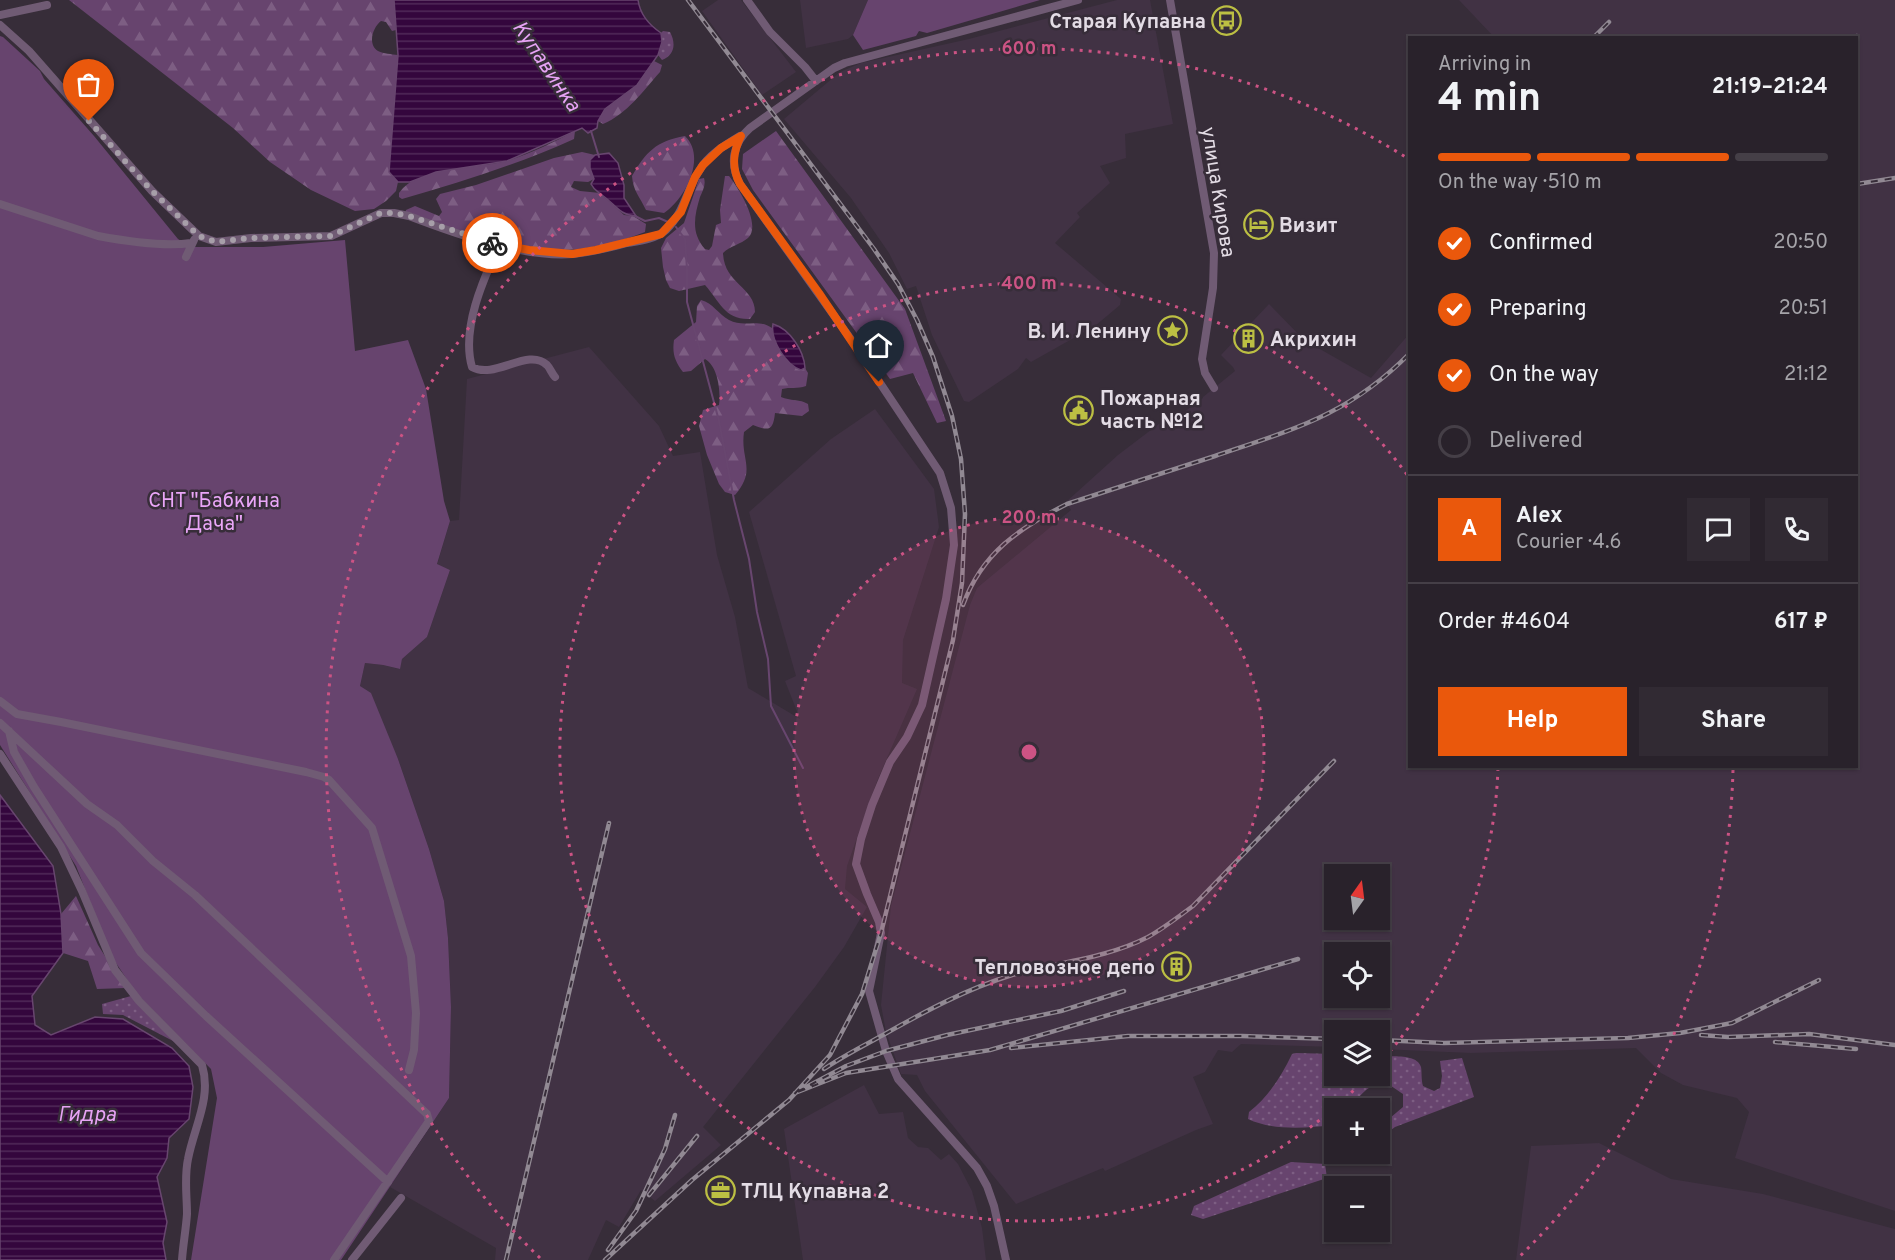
<!DOCTYPE html>
<html lang="en">
<head>
<meta charset="utf-8">
<style>
  :root { --surface:#29222b; --page:#312a33; --text:#f1f3f6; --muted:#a5a4a9; --line:#453f47; --accent:#ea580c }
  body { margin:0; font-family:Overpass,sans-serif; background:var(--page); color:var(--text); height:100vh; display:flex; flex-direction:column; font-size:22px; white-space:nowrap }
  * { box-sizing:border-box; margin:0 }
  p { font-size:20px; color:var(--muted) }
  .icon { flex:none; width:33px; height:33px; fill:none; stroke:currentColor; stroke-width:2; stroke-linecap:round; stroke-linejoin:round }
  .map { position:relative; flex:1; overflow:hidden }
  .panel { position:absolute; left:1408px; top:36px; width:450px; height:732px; display:flex; flex-direction:column; background:var(--surface); border-radius:0px; box-shadow:0 2px 4px #0004,0 0 0 2px var(--line) }
  .panel>* { flex:none }
  .needle { width:39px; rotate:14deg }
  .fabs { position:absolute; left:1324px; top:864px; display:grid; gap:12px }
  .fabs a { display:grid; place-items:center; width:66px; height:66px; border-radius:0px; background:var(--surface); box-shadow:0 2px 4px #0004,0 0 0 2px var(--line); font-size:30px }
  .pin { position:absolute; display:grid; place-items:center; width:51px; height:51px; color:#fff; margin:-62px -26px; border-radius:50% 50% 50% 0; rotate:-45deg; box-shadow:0 0 6px #0007 }
  .pin .icon { rotate:45deg }
  .courier { position:absolute; display:grid; place-items:center; width:60px; height:60px; margin:-30px; border:4px solid #ea580c; border-radius:50%; background:#fff; color:#222; box-shadow:0 2px 8px #0007 }
  .head em { font-style:normal; font-weight:700 }
  .head div { display:flex; flex-direction:column-reverse }
  .head { display:flex; align-items:center; justify-content:space-between; height:102px; padding:0 30px }
  h1 { font-size:39px; font-weight:700; line-height:45px }
  .bar { display:grid; grid-template-columns:repeat(4,1fr); gap:9px 6px; align-content:center; height:72px; padding:0 30px }
  .bar i { height:8px; border-radius:4px; background:var(--line) }
  .bar .on { background:var(--accent) }
  .bar p { grid-column:span 4 }
  .line { display:flex; align-items:center; gap:15px; padding:0 30px; border-top:2px solid var(--line) }
  .line div { flex:1 }
  .round { display:grid; place-items:center; flex:none; width:63px; height:63px; border-radius:0px; background:var(--page) }
  ol { padding:0 30px; list-style:none }
  li { display:flex; align-items:center; gap:18px; height:66px }
  li p { margin-inline-start:auto }
  li .icon { padding:6px; border-radius:50%; background:var(--accent); color:#fff; stroke-width:4 }
  li:last-child { color:var(--muted) }
  li i { width:33px; height:33px; border:3px solid var(--line); border-radius:50% }
  .action { display:flex; gap:12px; margin-top:auto; padding:12px 30px }
  .action a { flex:1; height:69px; border-radius:0px; background:var(--accent); color:#fff; font-size:24px; font-weight:700; line-height:69px; text-align:center }
  .action a+a { background:var(--page); color:var(--text) }
  .map>svg:first-child { display:block }
  .built { fill:#413244; fill-rule:evenodd }
  .grass { fill:url(#grass-dots) }
  .forest { fill:url(#forest-firs) }
  .garden { fill:#67446e }
  .water { fill:url(#water-rules); stroke:#68466f; stroke-width:1.5 }
  .lines { fill:none; stroke-linecap:round; stroke-linejoin:round }
  .stream { stroke:#68466f; stroke-width:2 }
  .street { stroke:#705b74; stroke-width:8 }
  .rail-casing { stroke:#918993; stroke-width:4.5 }
  .rail { stroke:#372d39; stroke-width:2; stroke-dasharray:7; stroke-linecap:butt }
  .done { stroke:#a79fa9; stroke-width:6; stroke-dasharray:0 10.8 }
  .route { stroke:#ea580c; stroke-width:8 }
  .ring { fill:none; stroke:#cc5384; stroke-width:3; stroke-dasharray:3 6 }
  .labels { text-anchor:middle; stroke-width:5; stroke-linejoin:round; paint-order:stroke }
  .poi-label { font-size:20px; font-weight:bold; fill:#e3dce5; stroke:#372d39; text-anchor:start }
  .street-label { font-size:20px; fill:#e3dce5; stroke:#372d39 }
  .park-label { font-size:20px; fill:#eaa6f8; stroke:#372d39 }
  .water-label { font-size:21px; font-style:italic; fill:#e7a3f5; stroke:#372d39 }
  .centre { fill:#cc5384; stroke:#372d39; stroke-width:3 }
  .ring-label { font-size:18px; text-anchor:middle; font-weight:bold; fill:#cc5384; stroke:#372d39; stroke-width:5; stroke-linejoin:round; paint-order:stroke }
</style>
</head>
<body>
<div class="map">
<svg width="1895" height="1260" viewBox="0 0 1895 1260">
  <defs>
    <pattern id="grass-dots" width="8" height="8" patternUnits="userSpaceOnUse" patternTransform="scale(1.5)"><rect width="8" height="8" fill="#67446e"/><path d="M2 2h.1M6 6h.1" fill="none" stroke="#7d5e83" stroke-width="1.8" stroke-linecap="round"/></pattern>
    <pattern id="forest-firs" width="22" height="20" patternUnits="userSpaceOnUse" patternTransform="scale(1.5)"><rect width="22" height="20" fill="#67446e"/><path d="M5 1l3.5 6h-7zM16 11l3.5 6h-7z" fill="#7d5e83"/></pattern>
    <pattern id="water-rules" width="6" height="5" patternUnits="userSpaceOnUse" patternTransform="scale(1.5)"><rect width="6" height="5" fill="#34063d"/><path d="M0 2.5h6" fill="none" stroke="#512a59"/></pattern>
  </defs>
  <rect width="100%" height="100%" fill="#372d39"/>
  <path class="built" d="M718 0H741L796 72 762 95 702 11Z
    M800 0H868L853 35 848 39 806 48Z
    M1117 0H1150L1173 124 1125 134 1126 158 1100 166 1110 183 1077 213 1080 217 1055 243 1121 299 1120 305 1095 326 1031 362 1026 358 1018 369 969 402 964 401 932 335 916 286 907 289 889 253 851 198 784 119 840 72 861 63 969 39Z
    M1459 0H1895V1211L1735 1158 1749 1112 1737 1098 1683 1085 1661 1073 1636 1048 1471 1053 1380 1049V1030H1335V1047L1241 1044 1232 1052 1218 1050 1205 1072 1193 1077 1213 1124 1196 1130 1105 1171 1103 1168 1016 1204 925 1091 917 1075 901 1074 886 1032 881 1005 891 906 970 605 977 588 1071 510 1066 502 1118 455 1168 417 1173 415 1176 418 1203 398V397L1235 371 1233 367 1221 355 1269 304 1304 340 1371 378 1410 333V766H1857V38L1494 37ZM1335 874H1380V920H1335ZM1335 952H1380V998H1335Z
    M589 347 659 426 673 456 700 452 717 555 735 617 748 688 800 719 785 681 796 676 749 512 831 439 875 409 934 489 939 527 903 640 902 683 917 689 877 781 847 866 845 889 867 907 844 947 815 987 703 1127 721 1145 655 1201 641 1190 619 1227 606 1220 588 1260H495L496 1248 390 1187 449 1098 451 1007 448 938 444 901 429 849 398 759 360 686 365 663 383 665 399 669 402 659 427 637 450 570 437 565 450 521 459 520 467 379Z
    M864 1085 879 1114 903 1112 908 1138 918 1147 928 1148 941 1160 949 1154 958 1164 972 1191 982 1228 986 1260H803L784 1129Z
    M1599 1143 1671 1179 1763 1194 1895 1229V1260H1516L1531 1146Z"/>
  <path class="grass" d="M663 31 670 32C676 43 675 55 662 60L658 55 662 43 661 33Z
    M131 996 175 1042 123 1015 103 1014 102 1004Z
    M1296 1053 1335 1054V1076H1380V1056C1391 1057 1417 1053 1421 1067 1422 1072 1421 1079 1423 1086L1434 1091 1440 1088 1442 1076 1440 1061 1462 1058 1474 1097 1395 1127 1380 1138V1121L1390 1118 1403 1107V1094C1398 1091 1391 1085 1386 1084 1369 1082 1359 1096 1352 1108H1335L1334 1125C1307 1128 1273 1131 1248 1119L1249 1112C1269 1096 1281 1077 1292 1054Z
    M1291 1162 1325 1164 1327 1178 1203 1219 1191 1215 1194 1206Z"/>
  <path class="forest" d="M69 0H394L396 30 392 31 386 22 381 21C373 27 367 44 378 51 384 54 391 54 398 55L389 172 398 182 396 191 386 201 374 209 355 211 311 190 270 162 233 128Z
    M654 61 662 65 660 72C643 91 627 114 603 124L598 121 605 109 637 85Z
    M575 131 574 139C519 164 461 182 402 199L399 197V193C419 164 476 169 507 161 530 154 554 142 575 131Z
    M776 131 905 309 946 421 937 423 913 373 890 379 753 190 742 169 743 154Z
    M685 136C707 157 685 199 664 213L646 210C640 197 633 191 632 176 646 152 656 141 685 136Z
    M582 152 595 155 590 160V168L594 179 588 182 574 181 571 187 580 191 600 193 624 215 633 216 646 224 645 232C617 243 584 251 554 250 509 248 449 227 405 214L406 210 415 206 439 216 442 212 436 199 440 194 476 185 554 158Z
    M725 176H729C738 187 762 225 748 238 741 244 730 246 723 253 724 284 755 287 755 312L750 319C725 320 720 302 705 285L679 291 670 288 666 280 663 267 661 248 666 238 684 223 699 179 704 178C706 185 703 190 700 197 694 217 691 233 705 249L709 250 712 246 716 225 721 223 720 210Z
    M701 300C713 303 718 314 729 320 744 328 757 318 772 328L774 337 801 370 805 368 808 373 806 386C797 389 790 387 782 389L781 397C790 401 800 399 808 404L809 411 802 416 775 413C773 431 769 431 753 425L744 432C740 460 757 469 735 495L725 492 719 484 707 455 699 426 703 410 719 405C721 392 718 366 705 359L691 371 683 372C675 361 672 354 674 340L696 322 697 306Z
    M76 896 98 945 125 988 97 989 88 961 63 953 61 914Z"/>
  <path class="garden" d="M868 0H1040L927 33 919 31 916 36 863 50 853 35Z
    M0 36 3 37 40 71 44 79 94 136 178 239 191 247H263L345 240 355 351 408 340 426 389 444 501 450 521 437 564 450 570 427 637 402 659 400 669 383 665 365 663 360 686 371 693 398 759 429 849 444 901 448 938 451 1007 449 1098 341 1260H191L217 1098 211 1069 136 993 112 957 76 866 0 745Z"/>
  <path class="water" d="M394 0H638C640 14 649 25 661 33L662 42 658 55 637 85 605 109 598 121 597 128 588 133 582 128 507 161 436 172 410 182H398L389 172 398 55Z
    M609 153 618 163 624 185V198L636 216C619 215 615 204 602 195 597 191 594 190 591 184L594 179 590 168V160L595 155Z
    M773 324C790 329 804 351 805 368L801 370C786 365 770 340 773 324Z
    M0 795 53 866 61 914 63 953 32 996 35 1025 51 1035 95 1017 123 1019 172 1048 189 1066 193 1087 189 1119 169 1138 167 1158 157 1177 167 1222 163 1243 166 1260H0Z"/>
  <g class="lines">
    <path class="stream" d="M591 131 599 157
      M635 216 645 221 659 218 668 222
      M676 227 685 239 687 269V302L719 421 734 500 749 559 757 612 768 659 771 706 803 768"/>
    <path class="street" d="M747 0 770 32 805 67 816 81
      M1170 0 1214 253 1213 288 1202 359 1205 373 1214 388
      M0 15 47 5
      M0 25 29 51 152 191 199 236 216 242 251 238 331 236 381 213H394L409 216C456 234 523 258 573 254 591 252 609 248 627 243 639 241 656 239 666 230 684 213 686 191 699 171 708 155 725 145 740 136
      M0 204 98 236C125 241 164 247 191 243
      M499 245C483 280 461 329 472 367 495 380 528 347 547 365 550 368 552 374 555 377
      M186 257 194 240
      M0 701 17 714 61 722 306 772 324 777 329 780 372 828 411 956 416 1013 414 1050 409 1070
      M0 723 87 804 117 825 153 861 195 895 427 1114 429 1121 334 1260
      M9 731 14 752 34 787 141 953 206 1016 388 1182
      M0 754 61 847 82 891 115 970 139 1001 202 1065C212 1098 194 1127 188 1159 184 1178 187 1196 187 1214 186 1229 183 1245 182 1260
      M352 1260 401 1198
      M1006 1260 994 1206 987 1186 977 1168 963 1152 898 1079 886 1051 869 991 881 933 879 922 867 894 856 864 861 839 872 805 890 762 907 737 922 705 946 599 954 545 951 508 940 473 850 338 740 184C729 163 733 143 750 128L834 68 845 63 1078 0"/>
    <defs>
      <path id="rail" d="M1593 38 1609 22
        M1856 38 1857 36
        M1857 184 1895 178
        M963 605C982 553 1019 528 1067 504 1116 488 1166 472 1215 456 1294 429 1349 415 1410 353
        M1124 991 1061 1011 947 1035 886 1051 846 1066 795 1093 846 1073 990 1050 1298 959
        M1701 1035 1728 1037 1809 1034 1895 1045
        M1380 1040 1444 1043 1628 1038 1680 1033 1732 1023 1819 980
        M1775 1042 1856 1049
        M1011 1048 1128 1036H1242L1335 1039
        M824 1069C843 1056 863 1046 883 1035 924 1012 966 989 1012 975 1057 962 1105 959 1148 937 1164 928 1178 917 1193 906L1334 761
        M649 1195 697 1136
        M608 1250 636 1211 665 1149 675 1115
        M506 1260 609 823
        M605 1260 692 1180 789 1100 830 1055 862 994 881 933 953 640 962 583 965 514 961 459 952 416 933 357 917 320 898 284 874 249 688 0"/>
    </defs>
    <use href="#rail" class="rail-casing"/>
    <use href="#rail" class="rail"/>
  </g>
  <g class="lines">
    <path class="done" d="M89 121 152 191 199 236 216 242 251 238 331 236 381 213H394L409 216 492 243"/>
    <path class="route" d="M492 243 529 250 572 254 596 250 661 234 681 212 695 177 703 165 721 148 741 136C733 152 731 167 740 184L819 293 879 382"/>
  </g>
  <circle cx="1029" cy="752" r="235" fill="#cc5384" fill-opacity=".12"/>
  <g class="ring">
    <circle cx="1029" cy="752" r="235"/>
    <path d="M1498 768A469 469 0 0 1 1380 1063M1366 1078A469 469 0 1 1 1408 476"/>
    <path d="M1733 770A704 704 0 0 1 1518 1258M540 1258A704 704 0 0 1 1407 158"/>
  </g>
  <defs>
    <symbol id="bus-ring" viewBox="-11 -11 22 22"><circle r="9.5" fill="#372d39" stroke="#bcbf43" stroke-width="1.5"/><path d="M-5-6H5V4H4V6H2V4H-2V6H-4V4H-5ZM-3.5-4V0h7V-4ZM-3.5 1.2v1.5H-2V1.2ZM2 1.2v1.5H3.5V1.2Z" fill="#bcbf43"/></symbol>
    <symbol id="hotel-ring" viewBox="-11 -11 22 22"><circle r="9.5" fill="#372d39" stroke="#bcbf43" stroke-width="1.5"/><path d="M-6-4.5h1.5V1H6V5H4.5V3h-9V5H-6ZM-4 0a1.8 1.8 0 1 1 3.6 0ZM.5 0V-2.5h3Q6-2.5 6 0Z" fill="#bcbf43"/></symbol>
    <symbol id="sight-ring" viewBox="-11 -11 22 22"><circle r="9.5" fill="#372d39" stroke="#bcbf43" stroke-width="1.5"/><path d="M0-6L1.8-2.2L6-1.7L2.9 1.2L3.7 5.4L0 3.3L-3.7 5.4L-2.9 1.2L-6-1.7L-1.8-2.2Z" fill="#bcbf43"/></symbol>
    <symbol id="building-ring" viewBox="-11 -11 22 22"><circle r="9.5" fill="#372d39" stroke="#bcbf43" stroke-width="1.5"/><path d="M-4-6H4V6H1V3H-1V6H-4ZM-2.5-4.3h1.7v1.8h-1.7ZM.8-4.3h1.7v1.8H.8ZM-2.5-1h1.7V.8h-1.7ZM.8-1h1.7V.8H.8Z" fill="#bcbf43"/></symbol>
    <symbol id="civic-ring" viewBox="-11 -11 22 22"><circle r="9.5" fill="#372d39" stroke="#bcbf43" stroke-width="1.5"/><path d="M-.6-6.5H3V-4.5H.6V-3L4-1V1h2V6H-6V1h2V-1L-.6-3ZM-1.2 2.5V6h2.4V2.5Z" fill="#bcbf43"/></symbol>
    <symbol id="office-ring" viewBox="-11 -11 22 22"><circle r="9.5" fill="#372d39" stroke="#bcbf43" stroke-width="1.5"/><path d="M-6-3h4V-5.5h4V-3h4V5H-6ZM-1-4.5V-3h2v-1.5ZM-6 0V1H6V0Z" fill="#bcbf43"/></symbol>
  </defs>
  <g fill-rule="evenodd">
    <use href="#bus-ring" x="1210" y="4" width="33" height="33"/>
    <use href="#hotel-ring" x="1242" y="208" width="33" height="33"/>
    <use href="#sight-ring" x="1156" y="314" width="33" height="33"/>
    <use href="#building-ring" x="1232" y="322" width="33" height="33"/>
    <use href="#civic-ring" x="1062" y="394" width="33" height="33"/>
    <use href="#building-ring" x="1160" y="950" width="33" height="33"/>
    <use href="#office-ring" x="704" y="1174" width="33" height="33"/>
  </g>
  <g class="labels">
    <g class="poi-label">
      <text x="1206" y="28" text-anchor="end">Старая Купавна</text>
      <text x="1279" y="232">Визит</text>
      <text x="1151" y="338" text-anchor="end">В. И. Ленину</text>
      <text x="1270" y="346">Акрихин</text>
      <text x="1100" y="405">Пожарная<tspan x="1100" dy="23">часть №12</tspan></text>
      <text x="1155" y="974" text-anchor="end">Тепловозное депо</text>
      <text x="741" y="1198">ТЛЦ Купавна 2</text>
    </g>
    <g class="street-label">
      <text transform="translate(1219 192) rotate(81)" y="7">улица Кирова</text>
    </g>
    <g class="park-label">
      <text x="214" y="507">СНТ "Бабкина<tspan x="214" dy="23">Дача"</tspan></text>
    </g>
    <g class="water-label">
      <text transform="translate(547 66) rotate(56)" y="7">Купавинка</text>
      <text x="87" y="1121">Гидра</text>
    </g>
  </g>
  <circle cx="1029" cy="752" r="9" class="centre"/>
  <g class="ring-label">
    <text x="1029" y="54">600 m</text>
    <text x="1029" y="289">400 m</text>
    <text x="1029" y="523">200 m</text>
  </g>
</svg>
<div class="fabs">
<a><svg class="needle" viewBox="-14 -14 28 28"><path d="M0-13l5 13h-10z" fill="#e53935"/><path d="M0 13l5-13h-10z" fill="#a5a4a9"/></svg></a>
<a><svg class="icon" aria-label="locate" viewBox="0 0 24 24"><circle cx="12" cy="12" r="6"/><path d="M12 2v4M12 18v4M2 12h4M18 12h4"/></svg></a>
<a><svg class="icon" aria-label="layers" viewBox="0 0 24 24"><path d="M12 4l9 5-9 5-9-5zM3 14l9 5 9-5"/></svg></a>
<a>+</a>
<a>−</a>
</div>
<div class="pin" style="left:89px;top:121px;background:#ea580c"><svg class="icon" aria-label="bag" viewBox="0 0 24 24"><path d="M5 8h14l-1 12H6zM9 8a3 3 0 0 1 6 0"/></svg></div>
<div class="pin" style="left:879px;top:382px;background:#1f2937"><svg class="icon" aria-label="home" viewBox="0 0 24 24"><path d="M3 11l9-7 9 7M6 9v11h12V9"/></svg></div>
<div class="courier" style="left:492px;top:243px"><svg class="icon" aria-label="bike" viewBox="0 0 24 24"><circle cx="6" cy="16" r="4"/><circle cx="18" cy="16" r="4"/><path d="M6 16l4-8h5l3 8M10 8l3 8H6M13 5h3"/></svg></div>
<section class="panel">
<div class="head"><div><h1>4 min</h1><p>Arriving in</p></div><em>21:19–21:24</em></div>
<div class="bar"><i class="on"></i><i class="on"></i><i class="on"></i><i></i><p>On the way · 510 m</p></div>
<ol>
<li><svg class="icon" aria-label="check" viewBox="0 0 24 24"><path d="M5 12l5 5 9-10"/></svg>Confirmed<p>20:50</p></li>
<li><svg class="icon" aria-label="check" viewBox="0 0 24 24"><path d="M5 12l5 5 9-10"/></svg>Preparing<p>20:51</p></li>
<li><svg class="icon" aria-label="check" viewBox="0 0 24 24"><path d="M5 12l5 5 9-10"/></svg>On the way<p>21:12</p></li>
<li><i></i>Delivered</li>
</ol>
<div class="line" style="height:108px"><b class="round" style="background:var(--accent);color:#fff">A</b><div><b>Alex</b><p>Courier · 4.6</p></div><a class="round"><svg class="icon" aria-label="chat" viewBox="0 0 24 24"><path d="M4 5h16v11H9l-5 4z"/></svg></a><a class="round"><svg class="icon" aria-label="phone" viewBox="0 0 24 24"><path d="M5 4h4l2 5-3 2q2 4 5 5l2-3 5 2v4C11 20 4 13 5 4z"/></svg></a></div>
<div class="line" style="height:78px"><div>Order #4604</div><b>617 ₽</b></div>
<div class="action"><a>Help</a><a>Share</a></div>
</section>
</div>
</body>
</html>
